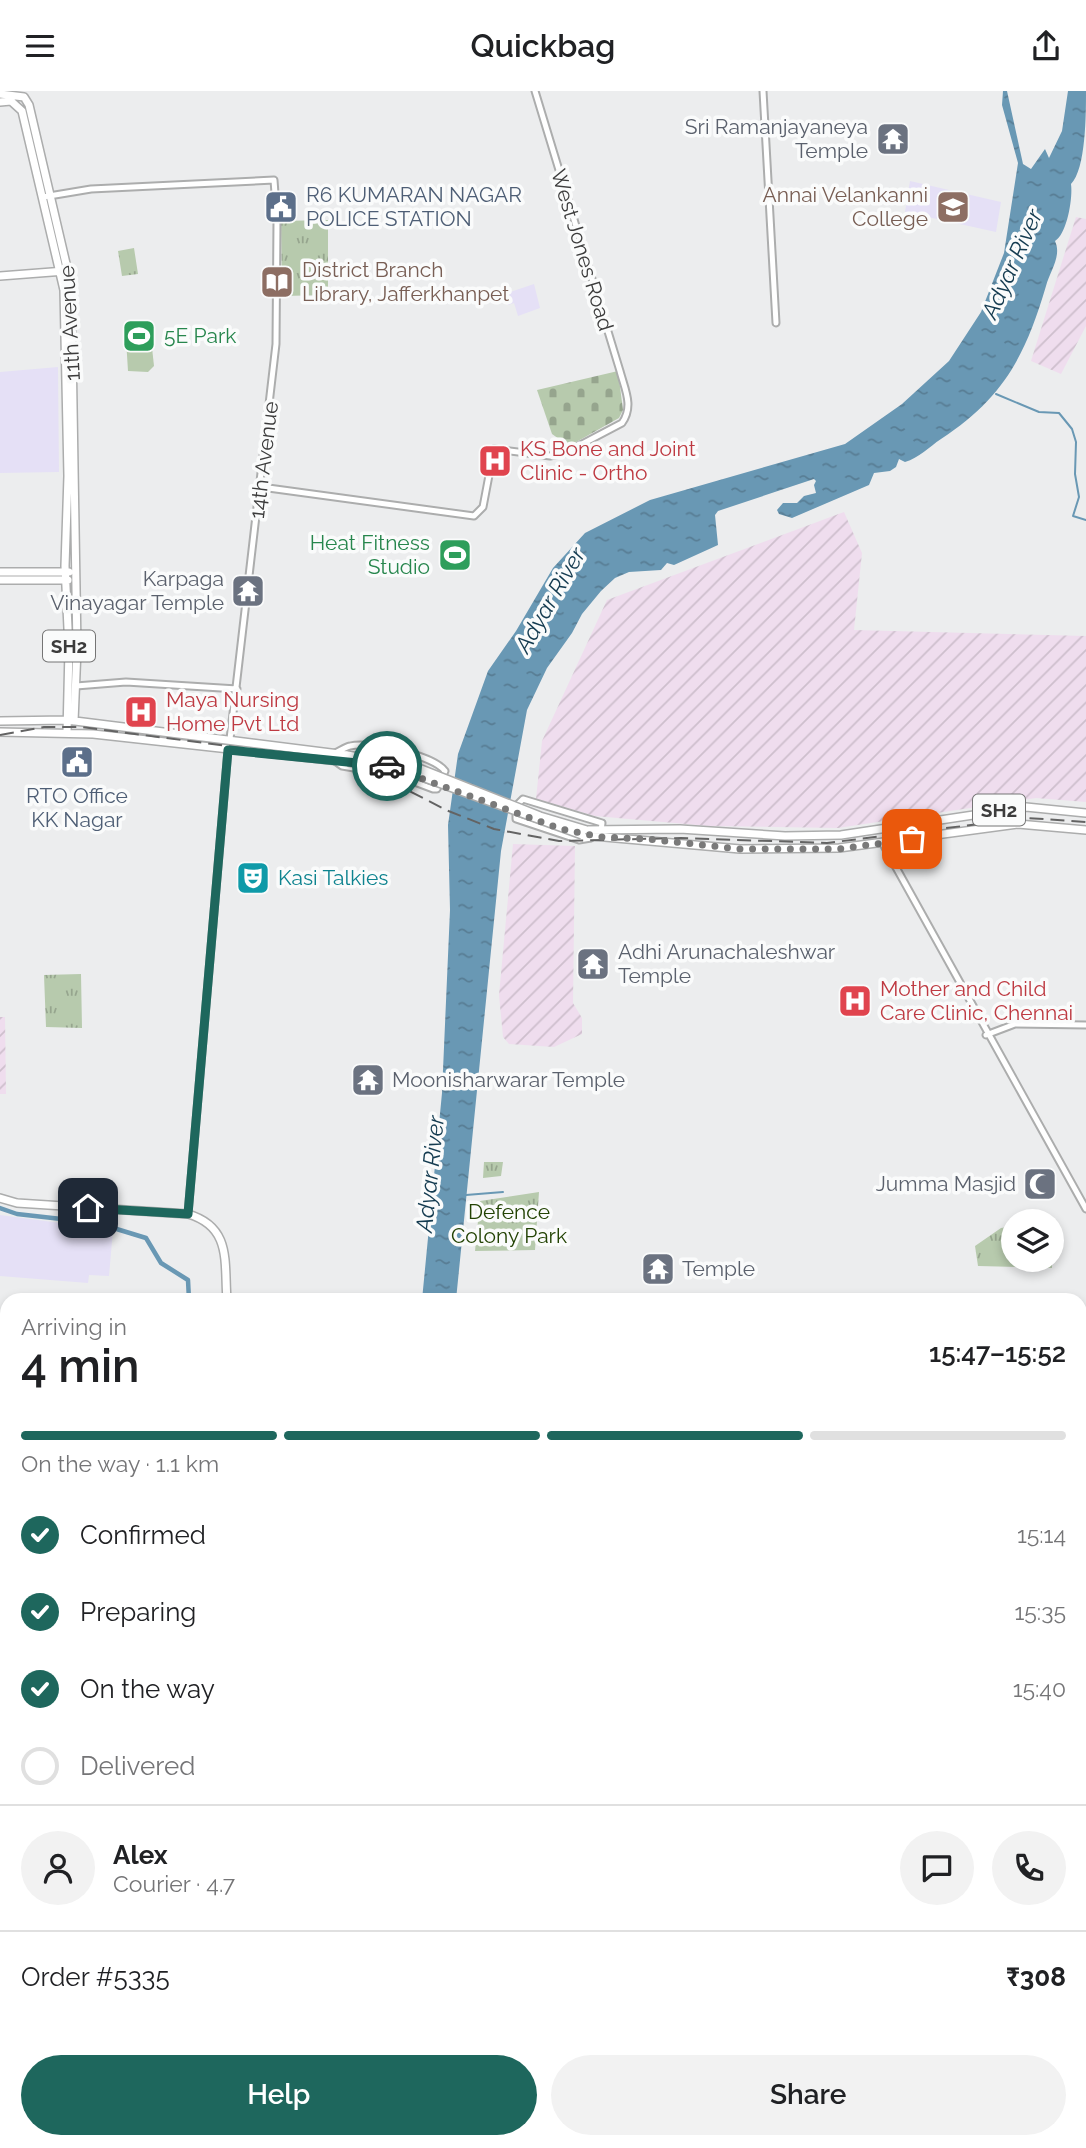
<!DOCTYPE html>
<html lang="en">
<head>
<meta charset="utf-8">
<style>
  :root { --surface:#fff; --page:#f2f2f2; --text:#202124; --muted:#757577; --line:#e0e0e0; --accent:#1e675d }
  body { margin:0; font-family:Raleway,sans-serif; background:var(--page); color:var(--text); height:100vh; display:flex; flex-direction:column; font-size:26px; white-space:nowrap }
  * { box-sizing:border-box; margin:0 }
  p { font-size:23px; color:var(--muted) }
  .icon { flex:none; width:38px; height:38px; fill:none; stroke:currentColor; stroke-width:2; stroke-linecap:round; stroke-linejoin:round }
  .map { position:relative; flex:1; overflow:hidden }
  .sheet { position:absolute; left:0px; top:1202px; width:1087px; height:856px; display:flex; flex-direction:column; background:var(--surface); border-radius:21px 21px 0 0; box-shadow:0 4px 10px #0003 }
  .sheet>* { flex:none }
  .fabs { position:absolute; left:1001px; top:1118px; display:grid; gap:14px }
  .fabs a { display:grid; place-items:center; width:63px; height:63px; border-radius:50%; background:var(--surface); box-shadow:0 4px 10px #0003; font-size:35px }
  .pin { position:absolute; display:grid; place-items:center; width:60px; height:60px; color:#fff; margin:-30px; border-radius:14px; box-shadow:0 4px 10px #0006 }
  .courier { position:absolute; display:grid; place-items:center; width:70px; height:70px; margin:-35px; border:5px solid #1e675d; border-radius:50%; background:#fff; color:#222; box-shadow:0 2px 9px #0007 }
  .headline em { font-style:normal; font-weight:600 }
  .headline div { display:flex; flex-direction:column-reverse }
  .headline { display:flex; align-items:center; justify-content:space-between; height:119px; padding:0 21px }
  h1 { font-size:46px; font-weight:600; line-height:52px }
  .bar { display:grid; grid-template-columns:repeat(4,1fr); gap:10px 7px; align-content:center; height:84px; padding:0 21px }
  .bar i { height:9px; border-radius:5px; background:var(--line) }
  .bar .active { background:var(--accent) }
  .bar p { grid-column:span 4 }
  .line { display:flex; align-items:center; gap:18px; padding:0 21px; border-top:2px solid var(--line) }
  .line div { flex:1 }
  .round { display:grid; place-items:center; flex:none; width:74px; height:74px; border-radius:37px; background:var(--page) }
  ol { padding:0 21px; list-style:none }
  li { display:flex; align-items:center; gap:21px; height:77px }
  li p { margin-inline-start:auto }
  li .icon { padding:7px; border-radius:50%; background:var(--accent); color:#fff; stroke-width:4 }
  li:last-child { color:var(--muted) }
  li i { width:38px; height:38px; border:4px solid var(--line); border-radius:50% }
  .primary-button { display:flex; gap:14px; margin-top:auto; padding:14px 21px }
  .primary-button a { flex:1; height:80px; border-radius:42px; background:var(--accent); color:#fff; font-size:28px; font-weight:600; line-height:80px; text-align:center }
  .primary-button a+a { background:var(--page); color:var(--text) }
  header { display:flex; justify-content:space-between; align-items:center; height:91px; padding:0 21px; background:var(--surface); font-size:32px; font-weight:600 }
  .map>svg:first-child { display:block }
  .industrial { fill:url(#industrial-furrows) }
  .education { fill:#e5e0f6 }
  .grass { fill:url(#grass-tufts) }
  .cemetery { fill:url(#cemetery-stones) }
  .pitch { fill:#b7caad }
  .water { fill:url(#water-ripples) }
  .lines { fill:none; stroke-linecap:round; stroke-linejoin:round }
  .stream { stroke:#6998b4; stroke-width:2 }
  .canal { stroke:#6998b4; stroke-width:4.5 }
  .minor-casing { stroke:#acadad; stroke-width:9 }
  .major-casing { stroke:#acadad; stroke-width:10 }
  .minor { stroke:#fff; stroke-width:5 }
  .major { stroke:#fff; stroke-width:7 }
  .rail { stroke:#636363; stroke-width:2; stroke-dasharray:14 7; stroke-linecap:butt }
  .major-bridge-casing { stroke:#acadad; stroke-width:10; stroke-linecap:butt }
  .major-bridge { stroke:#fff; stroke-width:7 }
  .done { stroke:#7a7a7a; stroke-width:7; stroke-dasharray:0 12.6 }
  .route { stroke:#1e675d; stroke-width:9 }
  .labels { text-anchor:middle; stroke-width:7; stroke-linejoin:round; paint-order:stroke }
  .shield { fill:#fafbfb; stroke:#757575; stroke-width:2 }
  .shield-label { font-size:19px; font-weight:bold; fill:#3c3c3c }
  .worship-label { font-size:21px; fill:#5b616d; stroke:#fafbfb; text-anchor:end }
  .service-label { font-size:21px; fill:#4e5e75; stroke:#fafbfb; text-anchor:start }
  .education-label { font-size:21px; fill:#785e54; stroke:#fafbfb; text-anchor:end }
  .street-label { font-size:21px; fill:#3c3c3c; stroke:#fafbfb }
  .leisure-label { font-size:21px; fill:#27864d; stroke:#fafbfb; text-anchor:start }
  .health-label { font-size:21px; fill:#be3a42; stroke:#fafbfb; text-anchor:start }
  .culture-label { font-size:21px; fill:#0d838f; stroke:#fafbfb; text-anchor:start }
  .park-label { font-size:21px; fill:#234304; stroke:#fafbfb }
  .water-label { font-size:23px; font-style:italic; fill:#143b50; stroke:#fafbfb }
</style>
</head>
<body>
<header><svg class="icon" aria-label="menu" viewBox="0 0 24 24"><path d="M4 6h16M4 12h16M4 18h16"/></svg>Quickbag<svg class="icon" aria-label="share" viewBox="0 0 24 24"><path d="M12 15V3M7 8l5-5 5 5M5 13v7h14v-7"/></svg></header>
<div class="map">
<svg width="1086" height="2057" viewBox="0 0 1086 2057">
  <defs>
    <pattern id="industrial-furrows" width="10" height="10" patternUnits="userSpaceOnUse" patternTransform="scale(1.75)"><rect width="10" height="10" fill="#efddee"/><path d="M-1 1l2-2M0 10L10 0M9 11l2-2" fill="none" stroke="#cebfcd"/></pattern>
    <pattern id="grass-tufts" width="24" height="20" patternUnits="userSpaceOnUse" patternTransform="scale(1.75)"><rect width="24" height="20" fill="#b7caad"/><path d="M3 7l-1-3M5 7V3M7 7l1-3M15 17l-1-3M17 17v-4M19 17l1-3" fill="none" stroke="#96a58e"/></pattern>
    <pattern id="cemetery-stones" width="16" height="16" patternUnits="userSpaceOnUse" patternTransform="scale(1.75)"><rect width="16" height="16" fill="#b7caad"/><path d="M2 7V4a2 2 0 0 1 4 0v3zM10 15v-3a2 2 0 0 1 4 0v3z" fill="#96a58e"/></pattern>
    <pattern id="water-ripples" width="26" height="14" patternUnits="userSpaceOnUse" patternTransform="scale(1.75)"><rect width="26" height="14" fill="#6998b4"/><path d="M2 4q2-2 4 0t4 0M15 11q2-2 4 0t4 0" fill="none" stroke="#587d94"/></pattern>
  </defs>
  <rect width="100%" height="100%" fill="#ecedee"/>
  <path class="industrial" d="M1076 126 1086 128V235L1061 283 1031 270Z
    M844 421 862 462 854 539 1086 545V711L1036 707 838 737 708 735 595 725 536 708 542 650 607 509Z
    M513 753 575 755 573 912 582 927V943L554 956 509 953 503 946 499 904Z
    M0 926H5L6 1003H0Z"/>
  <path class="education" d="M910 90 1001 111 996 141 905 121Z
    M534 193 540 217 518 225 514 212 508 214 504 203Z
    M58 276 59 381 0 382V281Z
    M0 1124 113 1139 109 1185 89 1184 88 1192 0 1185Z"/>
  <path class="grass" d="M328 129V204L282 205 281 130Z
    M134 157 138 183 122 185 118 160Z
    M81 883 82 937 46 936 44 884Z
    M484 1071H503L501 1085 483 1087Z
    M539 1101 535 1159 475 1160 480 1110Z
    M1013 1135V1169H1052V1155V1177L978 1175 975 1155 1001 1137Z"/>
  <path class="cemetery" d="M618 280 623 319 619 327 569 355 552 343 537 299Z"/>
  <path class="pitch" d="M149 229 154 275 148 281 128 280 125 233Z"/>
  <path class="water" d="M1003 0H1007L1023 73 1031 78 1045 58 1049 67 1062 40 1068 0H1086C1086 23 1086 78 1071 93 1073 107 1067 143 1055 150 1062 165 1050 180 1046 195 1025 266 1003 307 941 348 929 356 919 367 905 371L899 368 896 376 890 380 874 382 869 394 792 427 779 423 777 419 783 412H797L804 405 816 402 814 394 816 390 814 388 718 420 715 424 718 454 674 474 667 472 661 479 629 481 615 487 601 500 582 523 572 542 547 577 527 619 501 760 456 1209H422L442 1002 450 819 448 734 458 663 488 580 516 540 553 477 585 442 650 409 845 353 902 313 949 270 981 221 1004 162 1018 72 1002 14Z
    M1080 2004 1086 2007V2049L1080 2047Z"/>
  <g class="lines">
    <path class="stream" d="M996 303 1039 321 1059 322 1072 338 1076 351 1075 383 1079 406 1073 425 1086 429
      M466 1104 503 1101
      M1025 2051 1028 2057"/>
    <path class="canal" d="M0 1117 17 1123 97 1132 146 1147 161 1172 188 1189 189 1209"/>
    <defs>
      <path id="minor" d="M763 0 776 232
        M43 106 91 98 274 89 277 130 276 253 230 648
        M261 396 474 425 483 416 494 358 550 365 565 362 622 332C634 315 625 299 620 280L535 0
        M76 595 126 591 237 598
        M335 670 342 675 396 684 433 698H437L445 680C433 664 370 650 350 655 345 656 340 660 335 662
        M591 747 579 749 516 728V715L523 708 602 732 601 740
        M883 753 1086 1118
        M986 944 1015 933 1086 934
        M188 1123 228 659
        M1080 1268H1086
        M0 1270H7
        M1080 1619 1086 1618
        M0 1941 7 1945
        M0 1948H1"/>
      <path id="major" d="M0 3 24 6 29 14 71 194 77 558 74 630
        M0 11 11 10 22 20 64 199 68 385 65 475 69 558 67 642
        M0 185 65 180
        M0 481H69
        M0 489H68
        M0 630 67 629 347 664
        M0 641 93 643 348 671
        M587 739 680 738 785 745 841 744 1026 716 1086 722
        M582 744 740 758 839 757 1018 733 1086 739
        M0 1107 17 1112 188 1123C232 1136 224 1171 227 1209
        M346 2051 347 2057"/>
    </defs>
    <use href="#minor" class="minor-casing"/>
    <use href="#major" class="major-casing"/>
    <use href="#minor" class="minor"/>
    <use href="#major" class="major"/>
    <path class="rail" d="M0 644 44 636H81L336 669 369 679 446 719 494 738 559 750 681 747 827 752 1027 727 1086 731"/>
    <defs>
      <path id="major-bridge" d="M347 664 416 676 540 725 587 739
        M348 671 403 679 582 744"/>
    </defs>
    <use href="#major-bridge" class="major-bridge-casing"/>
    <use href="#major-bridge" class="major-bridge"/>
  </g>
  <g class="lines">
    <path class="done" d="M387 675 561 738 600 746 647 748 740 758H839L912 748"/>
    <path class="route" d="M88 1117 188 1123 228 659 387 675"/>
  </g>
  <defs>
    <symbol id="temple-square" viewBox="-11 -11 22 22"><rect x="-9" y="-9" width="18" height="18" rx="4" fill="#6b7280" stroke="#fafbfb"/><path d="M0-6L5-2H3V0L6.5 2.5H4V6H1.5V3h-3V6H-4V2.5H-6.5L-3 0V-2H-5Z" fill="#fff"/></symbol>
    <symbol id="civic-square" viewBox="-11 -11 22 22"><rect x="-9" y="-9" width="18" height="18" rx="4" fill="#5c6f8a" stroke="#fafbfb"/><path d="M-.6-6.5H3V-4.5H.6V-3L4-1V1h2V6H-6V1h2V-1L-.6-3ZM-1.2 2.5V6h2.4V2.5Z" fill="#fff"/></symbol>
    <symbol id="university-square" viewBox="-11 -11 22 22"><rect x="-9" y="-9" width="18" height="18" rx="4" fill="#8d6e63" stroke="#fafbfb"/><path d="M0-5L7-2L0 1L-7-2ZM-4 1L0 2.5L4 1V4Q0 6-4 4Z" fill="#fff"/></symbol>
    <symbol id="library-square" viewBox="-11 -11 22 22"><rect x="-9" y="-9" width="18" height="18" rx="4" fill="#8d6e63" stroke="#fafbfb"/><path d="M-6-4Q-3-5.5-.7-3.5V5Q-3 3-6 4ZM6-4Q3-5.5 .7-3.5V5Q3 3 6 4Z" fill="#fff"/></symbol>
    <symbol id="stadium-square" viewBox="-11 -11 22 22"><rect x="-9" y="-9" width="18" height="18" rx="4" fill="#2e9e5b" stroke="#fafbfb"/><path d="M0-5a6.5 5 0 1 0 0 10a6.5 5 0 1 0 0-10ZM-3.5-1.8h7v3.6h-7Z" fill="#fff"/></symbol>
    <symbol id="hospital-square" viewBox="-11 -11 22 22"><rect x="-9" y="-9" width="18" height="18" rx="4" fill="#e0444e" stroke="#fafbfb"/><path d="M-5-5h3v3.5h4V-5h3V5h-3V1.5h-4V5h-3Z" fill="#fff"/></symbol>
    <symbol id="theatre-square" viewBox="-11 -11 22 22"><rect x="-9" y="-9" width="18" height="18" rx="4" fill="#0f9aa8" stroke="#fafbfb"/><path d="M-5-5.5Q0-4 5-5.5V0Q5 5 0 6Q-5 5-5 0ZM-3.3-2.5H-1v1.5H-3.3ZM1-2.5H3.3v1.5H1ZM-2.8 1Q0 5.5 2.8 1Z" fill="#fff"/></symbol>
    <symbol id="mosque-square" viewBox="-11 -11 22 22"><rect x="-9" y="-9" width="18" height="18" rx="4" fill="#6b7280" stroke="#fafbfb"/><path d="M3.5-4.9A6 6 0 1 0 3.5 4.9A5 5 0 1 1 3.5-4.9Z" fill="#fff"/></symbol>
  </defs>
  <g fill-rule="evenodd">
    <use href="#temple-square" x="874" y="29" width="38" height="38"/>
    <use href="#civic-square" x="262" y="97" width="38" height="38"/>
    <use href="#university-square" x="934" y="97" width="38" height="38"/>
    <use href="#library-square" x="258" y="172" width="38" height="38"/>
    <use href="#stadium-square" x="120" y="226" width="38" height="38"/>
    <use href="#hospital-square" x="476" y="351" width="38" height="38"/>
    <use href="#stadium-square" x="436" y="445" width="38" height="38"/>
    <use href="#temple-square" x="229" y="481" width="38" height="38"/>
    <use href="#hospital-square" x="122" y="602" width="38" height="38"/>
    <use href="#civic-square" x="58" y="652" width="38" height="38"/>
    <use href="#theatre-square" x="234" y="768" width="38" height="38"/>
    <use href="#temple-square" x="574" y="854" width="38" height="38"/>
    <use href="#hospital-square" x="836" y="891" width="38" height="38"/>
    <use href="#temple-square" x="349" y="970" width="38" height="38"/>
    <use href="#mosque-square" x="1021" y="1074" width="38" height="38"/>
    <use href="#temple-square" x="639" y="1159" width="38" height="38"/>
  </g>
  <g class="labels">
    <g class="shield">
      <rect x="43" y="539.5" width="52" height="31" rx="5"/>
      <rect x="973" y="703.5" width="52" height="31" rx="5"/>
    </g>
    <g class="shield-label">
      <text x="69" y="562">SH2</text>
      <text x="999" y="726">SH2</text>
    </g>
    <g class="worship-label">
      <text x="868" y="43">Sri Ramanjayaneya<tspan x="868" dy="24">Temple</tspan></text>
      <text x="224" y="495">Karpaga<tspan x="224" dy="24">Vinayagar Temple</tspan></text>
      <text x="618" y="868" text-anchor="start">Adhi Arunachaleshwar<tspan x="618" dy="24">Temple</tspan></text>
      <text x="392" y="996" text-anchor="start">Moonisharwarar Temple</text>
      <text x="1016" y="1100">Jumma Masjid</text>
      <text x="682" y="1185" text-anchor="start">Temple</text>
    </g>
    <g class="service-label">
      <text x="306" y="111">R6 KUMARAN NAGAR<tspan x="306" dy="24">POLICE STATION</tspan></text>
      <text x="77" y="712" text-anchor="middle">RTO Office<tspan x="77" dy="24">KK Nagar</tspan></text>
    </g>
    <g class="education-label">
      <text x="928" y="111">Annai Velankanni<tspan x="928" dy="24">College</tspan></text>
      <text x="302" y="186" text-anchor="start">District Branch<tspan x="302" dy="24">Library, Jafferkhanpet</tspan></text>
    </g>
    <g class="street-label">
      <text transform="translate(582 159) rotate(73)" y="7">West Jones Road</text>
      <text transform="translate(70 232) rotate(-93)" y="7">11th Avenue</text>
      <text transform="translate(264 369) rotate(-83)" y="7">14th Avenue</text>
    </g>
    <g class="leisure-label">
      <text x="164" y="252">5E Park</text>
      <text x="430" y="459" text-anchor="end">Heat Fitness<tspan x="430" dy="24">Studio</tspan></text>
    </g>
    <g class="health-label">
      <text x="520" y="365">KS Bone and Joint<tspan x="520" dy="24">Clinic - Ortho</tspan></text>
      <text x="166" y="616">Maya Nursing<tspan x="166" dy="24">Home Pvt Ltd</tspan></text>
      <text x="880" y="905">Mother and Child<tspan x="880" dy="24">Care Clinic, Chennai</tspan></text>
    </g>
    <g class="culture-label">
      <text x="278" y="794">Kasi Talkies</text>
    </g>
    <g class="park-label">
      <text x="509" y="1128">Defence<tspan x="509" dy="24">Colony Park</tspan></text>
    </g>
    <g class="water-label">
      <text transform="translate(1012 173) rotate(-66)" y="8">Adyar River</text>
      <text transform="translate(550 509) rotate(-60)" y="8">Adyar River</text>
      <text transform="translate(430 1083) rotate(-84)" y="8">Adyar River</text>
    </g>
  </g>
</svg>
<div class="fabs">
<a><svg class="icon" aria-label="layers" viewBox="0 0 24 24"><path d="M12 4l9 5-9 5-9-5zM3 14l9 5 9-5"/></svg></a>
</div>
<div class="pin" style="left:912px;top:748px;background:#ea580c"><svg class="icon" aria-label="bag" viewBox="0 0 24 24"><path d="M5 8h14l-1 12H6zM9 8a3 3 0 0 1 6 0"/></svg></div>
<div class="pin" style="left:88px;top:1117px;background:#1f2937"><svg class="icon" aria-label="home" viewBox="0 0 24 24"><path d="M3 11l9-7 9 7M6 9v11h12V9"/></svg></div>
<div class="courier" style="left:387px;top:675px"><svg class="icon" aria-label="car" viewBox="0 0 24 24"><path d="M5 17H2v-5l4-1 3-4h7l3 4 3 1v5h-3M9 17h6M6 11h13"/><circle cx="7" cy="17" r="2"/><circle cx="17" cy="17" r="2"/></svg></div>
<section class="sheet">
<div class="headline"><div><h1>4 min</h1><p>Arriving in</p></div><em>15:47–15:52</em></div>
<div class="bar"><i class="active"></i><i class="active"></i><i class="active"></i><i></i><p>On the way · 1.1 km</p></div>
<ol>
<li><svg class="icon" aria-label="check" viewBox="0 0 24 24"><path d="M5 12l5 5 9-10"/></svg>Confirmed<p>15:14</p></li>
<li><svg class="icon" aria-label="check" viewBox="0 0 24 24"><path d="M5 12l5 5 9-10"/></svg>Preparing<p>15:35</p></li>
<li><svg class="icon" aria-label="check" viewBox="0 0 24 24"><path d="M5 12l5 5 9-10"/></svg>On the way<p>15:40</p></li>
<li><i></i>Delivered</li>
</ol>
<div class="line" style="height:126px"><a class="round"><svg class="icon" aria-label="person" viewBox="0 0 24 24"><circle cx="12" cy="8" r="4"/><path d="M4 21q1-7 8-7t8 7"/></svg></a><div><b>Alex</b><p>Courier · 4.7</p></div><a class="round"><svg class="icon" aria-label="chat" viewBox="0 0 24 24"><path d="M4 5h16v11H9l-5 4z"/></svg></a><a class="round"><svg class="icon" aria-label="phone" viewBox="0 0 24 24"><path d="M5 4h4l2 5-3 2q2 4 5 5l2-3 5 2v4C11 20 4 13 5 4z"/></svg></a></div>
<div class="line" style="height:91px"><div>Order #5335</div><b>₹308</b></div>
<div class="primary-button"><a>Help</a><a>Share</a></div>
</section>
</div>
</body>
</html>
